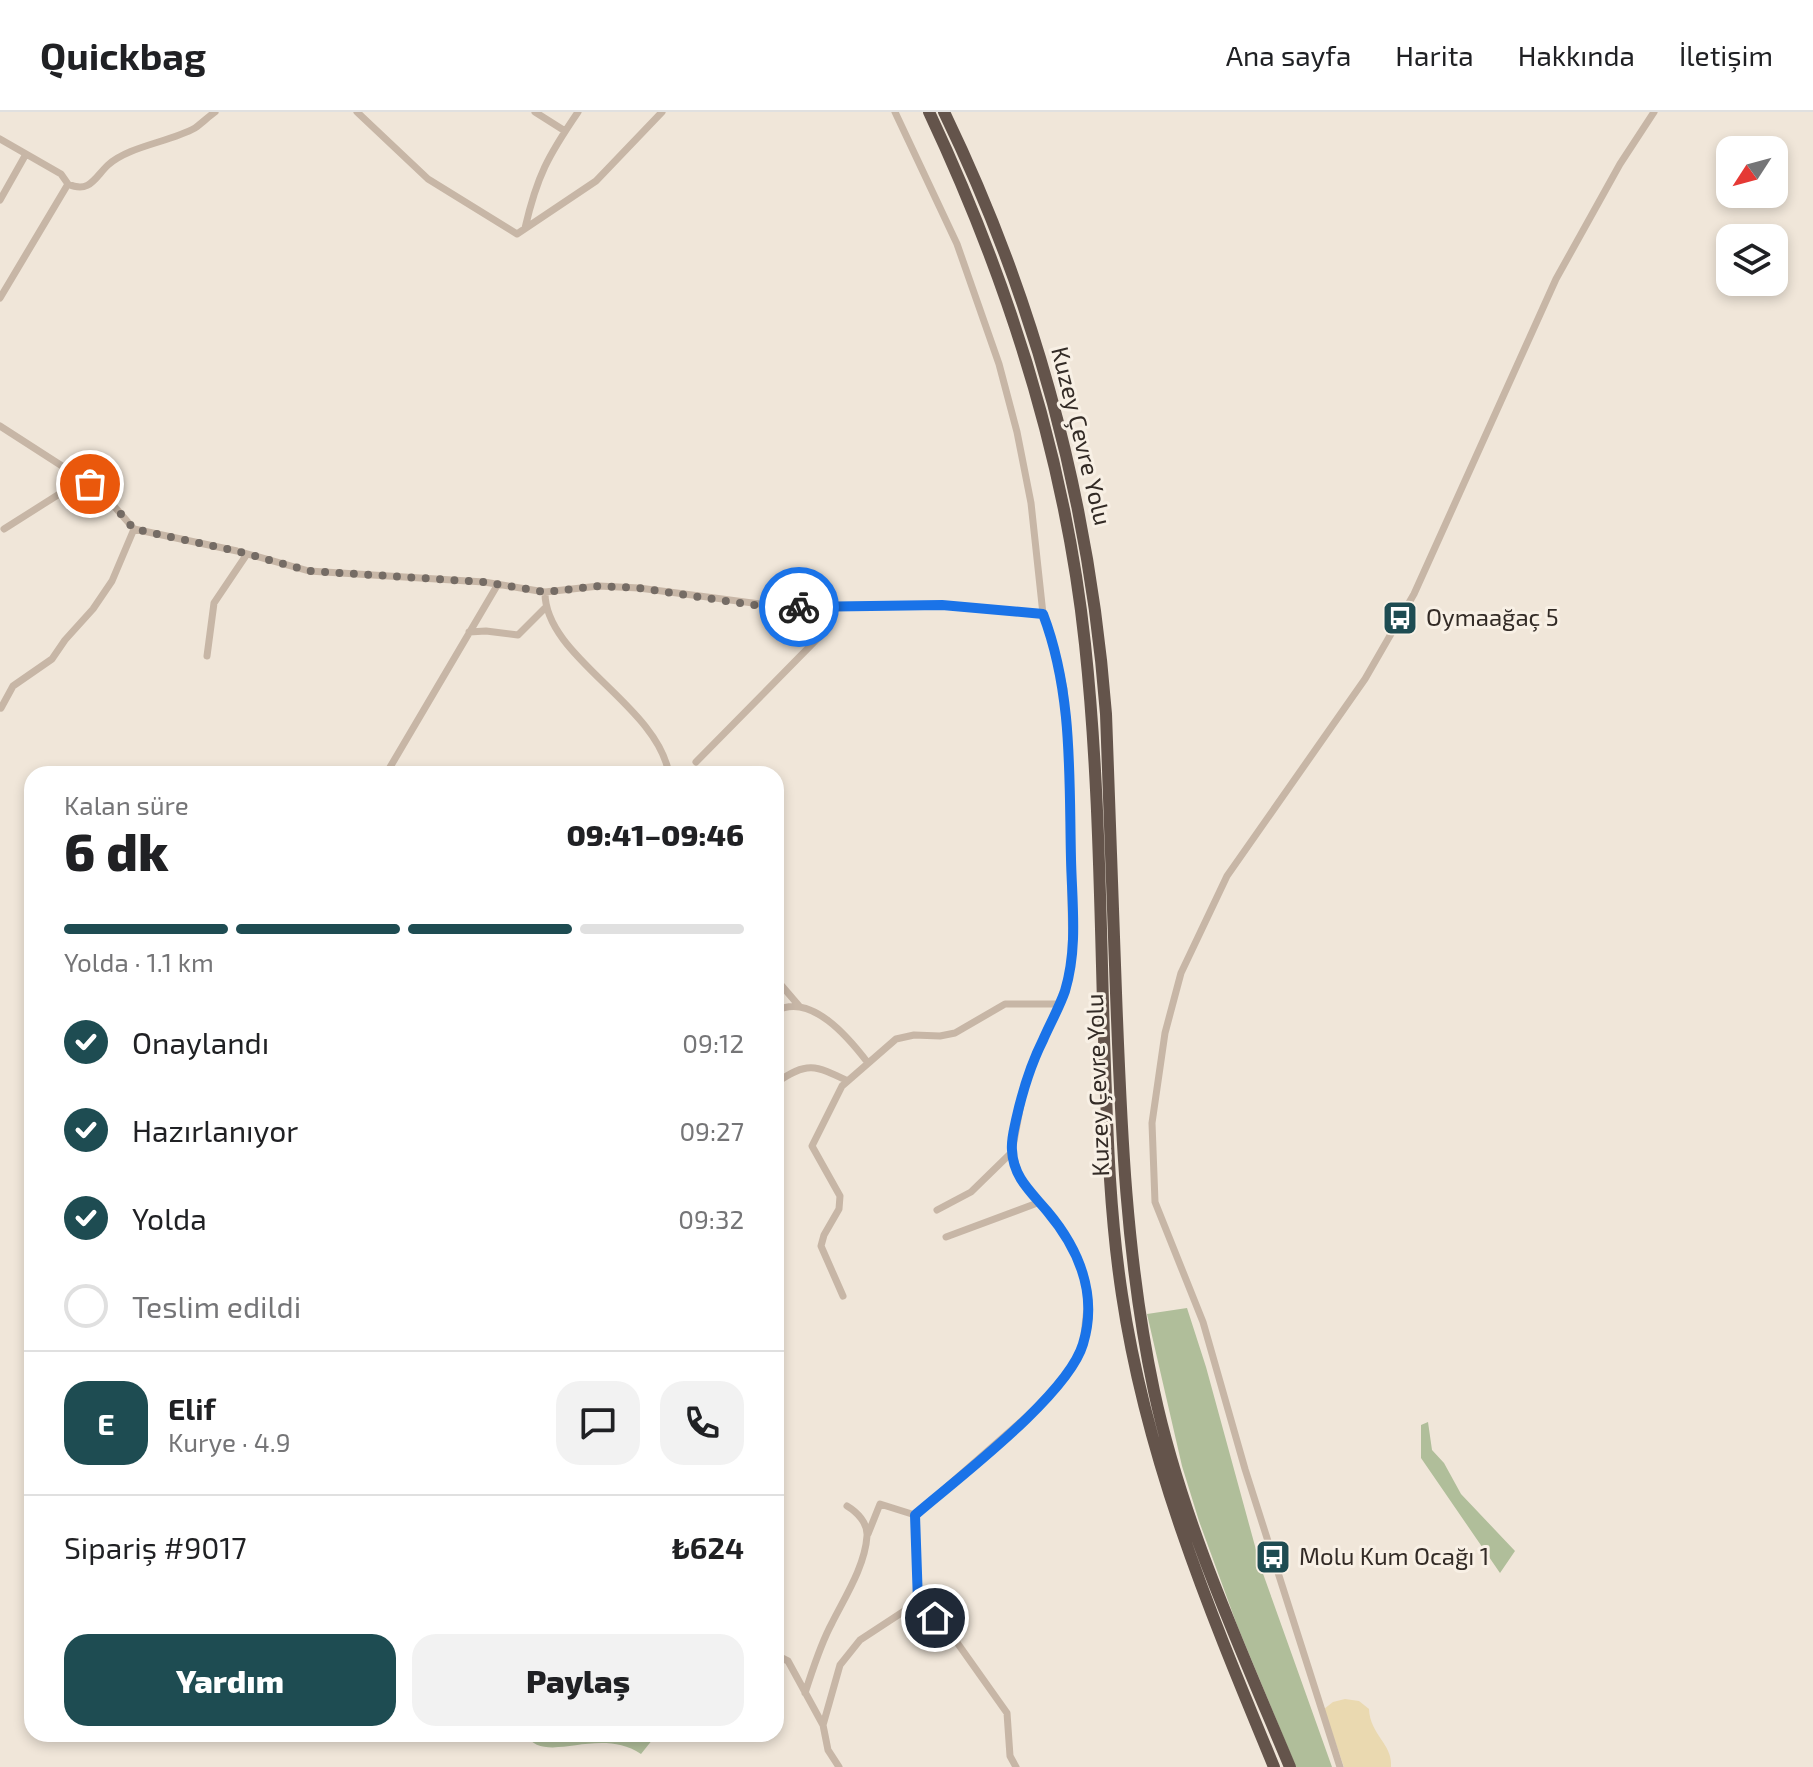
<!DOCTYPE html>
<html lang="tr">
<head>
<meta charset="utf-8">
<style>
  :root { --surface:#fff; --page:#f2f2f2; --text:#202124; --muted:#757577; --line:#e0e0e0; --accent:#1e4c52 }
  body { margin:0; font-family:"Exo 2",sans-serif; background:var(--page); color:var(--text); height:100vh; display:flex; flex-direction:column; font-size:30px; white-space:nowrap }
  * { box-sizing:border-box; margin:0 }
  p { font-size:26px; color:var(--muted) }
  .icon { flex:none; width:44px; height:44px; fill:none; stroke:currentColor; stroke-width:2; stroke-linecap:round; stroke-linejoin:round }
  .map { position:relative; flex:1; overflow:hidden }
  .sheet { position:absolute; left:24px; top:654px; width:760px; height:976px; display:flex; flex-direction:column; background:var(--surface); border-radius:24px; box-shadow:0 4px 12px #0003 }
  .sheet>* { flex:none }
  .needle { width:52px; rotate:234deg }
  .tools { position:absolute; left:1716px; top:24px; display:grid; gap:16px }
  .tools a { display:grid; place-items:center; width:72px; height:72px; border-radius:16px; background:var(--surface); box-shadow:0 4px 12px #0003; font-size:40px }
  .pin { position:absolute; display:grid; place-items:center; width:68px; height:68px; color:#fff; margin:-34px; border:4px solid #fff; border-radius:50%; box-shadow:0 2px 8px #0007 }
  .courier { position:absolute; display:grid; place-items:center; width:80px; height:80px; margin:-40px; border:6px solid #1a73e8; border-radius:50%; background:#fff; color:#222; box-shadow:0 2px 10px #0007 }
  .summary em { font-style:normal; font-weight:800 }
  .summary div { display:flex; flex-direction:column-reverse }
  .summary { display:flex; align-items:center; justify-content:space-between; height:136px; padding:0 40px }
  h1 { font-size:52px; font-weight:800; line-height:60px }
  .bar { display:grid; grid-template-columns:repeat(4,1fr); gap:12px 8px; align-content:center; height:96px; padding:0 40px }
  .bar i { height:10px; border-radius:6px; background:var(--line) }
  .bar .current { background:var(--accent) }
  .bar p { grid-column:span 4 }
  .line { display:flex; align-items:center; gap:20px; padding:0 40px; border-top:2px solid var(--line) }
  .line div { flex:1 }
  .round { display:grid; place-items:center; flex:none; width:84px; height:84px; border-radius:24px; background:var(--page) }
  ol { padding:0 40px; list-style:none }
  li { display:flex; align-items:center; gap:24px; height:88px }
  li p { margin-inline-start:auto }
  li .icon { padding:8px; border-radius:50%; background:var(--accent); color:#fff; stroke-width:4 }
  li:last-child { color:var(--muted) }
  li i { width:44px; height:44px; border:4px solid var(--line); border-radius:50% }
  .action { display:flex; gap:16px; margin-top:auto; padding:16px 40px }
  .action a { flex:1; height:92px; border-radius:24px; background:var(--accent); color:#fff; font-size:32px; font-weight:800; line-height:92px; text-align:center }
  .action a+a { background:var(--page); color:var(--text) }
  header { display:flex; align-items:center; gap:48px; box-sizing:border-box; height:112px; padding:0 40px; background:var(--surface); border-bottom:2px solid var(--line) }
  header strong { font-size:38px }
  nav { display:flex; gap:44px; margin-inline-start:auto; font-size:28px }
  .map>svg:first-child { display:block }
  .green { fill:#b0be9a }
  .sand { fill:#ead9b0 }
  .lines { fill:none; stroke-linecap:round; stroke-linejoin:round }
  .minor { stroke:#c7b6a6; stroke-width:7 }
  .trunk { stroke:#64544b; stroke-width:12 }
  .done { stroke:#756c65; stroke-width:8; stroke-dasharray:0 14.4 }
  .route { stroke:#1a73e8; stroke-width:10 }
  .labels { text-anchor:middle; stroke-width:6; stroke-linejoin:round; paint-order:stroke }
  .street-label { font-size:24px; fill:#332b26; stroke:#f8f0e5 }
  .poi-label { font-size:24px; fill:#332b26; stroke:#f8f0e5; text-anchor:start }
</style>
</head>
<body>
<header>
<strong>Quickbag</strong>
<nav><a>Ana sayfa</a><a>Harita</a><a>Hakkında</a><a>İletişim</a></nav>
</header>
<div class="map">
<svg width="1813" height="1655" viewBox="0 0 1813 1655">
  <rect width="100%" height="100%" fill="#f0e6d9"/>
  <path class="green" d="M1187 1196 1206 1255 1261 1456 1332 1655H1296L1237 1513 1199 1409 1182 1354 1147 1202Z
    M1428 1310 1432 1338 1444 1351 1461 1382 1515 1439 1500 1461 1421 1346V1313Z
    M525 1622H657L641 1642C597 1613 545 1655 525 1622Z"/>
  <path class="sand" d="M1345 1587 1359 1589 1369 1597C1370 1623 1393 1632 1391 1655H1344L1324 1597 1333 1590Z"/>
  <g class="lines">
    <path class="minor" d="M357 0 428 67 517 122 596 69 662 0
      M535 0 565 19
      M895 0 957 132 999 252 1017 320 1031 391 1043 502 1056 541 1064 577 1068 625 1072 844 1064 881 1035 945 1023 981 1012 1040 1021 1069 1057 1111 1074 1140 1085 1166 1088 1187 1083 1232 1066 1265 1033 1299 915 1403
      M0 27 61 62 68 72 0 186
      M68 72C90 82 95 65 108 53 129 34 170 30 195 16 202 11 208 5 215 0
      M0 88 26 42
      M525 116C537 64 548 44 578 0
      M0 314 90 372 113 393 134 417 237 439 309 459 484 470 545 480 599 474 639 476 776 494 942 493 1043 502
      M4 417 83 367
      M545 480C544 545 657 592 669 662
      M469 520 486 519 518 523 545 496
      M207 544 214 491 247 442
      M1 596 13 574 52 547 65 528 93 497 112 469 134 417
      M696 650 820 524 832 494
      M386 662 498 472
      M776 867 800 895
      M776 899C811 880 849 926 868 951
      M776 971C807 949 815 953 848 969
      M937 1098 971 1080 1012 1040
      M946 1125 1040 1090
      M843 1184 821 1134 824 1123 839 1097 840 1084 812 1034 842 974 896 927 914 923 940 924 955 921 1005 892H1060
      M915 1403 918 1490 951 1522 1007 1601 1010 1644 1016 1655
      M868 1422 880 1392 915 1403
      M776 1543 788 1549 823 1613
      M805 1581C813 1557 820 1533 832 1511 845 1485 865 1454 867 1424 868 1411 857 1400 847 1394
      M839 1655 828 1638 823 1613 840 1553 860 1528 918 1490
      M1340 1655 1245 1357 1203 1210 1155 1090 1152 1011 1165 921 1181 861 1227 764 1365 567 1414 482 1556 167 1620 52 1654 0"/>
    <path class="trunk" d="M929 0C1009 170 1065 345 1085 532 1099 663 1100 795 1104 926 1107 1012 1109 1098 1122 1183 1147 1350 1210 1500 1274 1655
      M944 0C1036 190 1090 393 1106 602 1109 695 1113 788 1116 881 1121 1015 1126 1147 1154 1279 1182 1409 1239 1533 1290 1655"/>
  </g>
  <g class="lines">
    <path class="done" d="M90 372 113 393 134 417 237 439 309 459 484 470 545 480 599 474 639 476 753 493 799 495"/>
    <path class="route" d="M799 495 942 493 1043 502C1073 581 1069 664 1071 747 1072 791 1078 836 1065 879 1059 896 1050 912 1043 928 1030 954 1022 981 1016 1008 1014 1018 1011 1028 1012 1038 1013 1065 1031 1080 1047 1099 1079 1137 1098 1183 1083 1232 1068 1283 958 1366 915 1403L918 1490 935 1506"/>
  </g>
  <defs>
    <symbol id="bus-square" viewBox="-11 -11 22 22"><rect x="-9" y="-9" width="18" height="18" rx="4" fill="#1e4c52" stroke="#f8f0e5"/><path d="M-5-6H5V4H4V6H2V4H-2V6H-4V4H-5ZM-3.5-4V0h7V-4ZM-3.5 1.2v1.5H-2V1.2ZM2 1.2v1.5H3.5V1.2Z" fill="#fff"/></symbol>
  </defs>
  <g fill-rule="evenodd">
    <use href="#bus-square" x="1380" y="486" width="40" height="40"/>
    <use href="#bus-square" x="1253" y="1425" width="40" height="40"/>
  </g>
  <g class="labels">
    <g class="street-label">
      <text transform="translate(1081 324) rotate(76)" y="8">Kuzey Çevre Yolu</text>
      <text transform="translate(1098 973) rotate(-92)" y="8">Kuzey Çevre Yolu</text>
    </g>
    <g class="poi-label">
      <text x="1426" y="514">Oymaağaç 5</text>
      <text x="1299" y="1453">Molu Kum Ocağı 1</text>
    </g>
  </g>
</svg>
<div class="tools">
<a><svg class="needle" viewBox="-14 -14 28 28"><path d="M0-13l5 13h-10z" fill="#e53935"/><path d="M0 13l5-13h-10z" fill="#757577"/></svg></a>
<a><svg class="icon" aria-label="layers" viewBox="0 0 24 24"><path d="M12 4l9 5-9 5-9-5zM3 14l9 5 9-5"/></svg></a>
</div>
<div class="pin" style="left:90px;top:372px;background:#ea580c"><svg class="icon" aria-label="bag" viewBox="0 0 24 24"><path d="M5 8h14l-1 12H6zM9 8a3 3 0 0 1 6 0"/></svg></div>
<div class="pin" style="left:935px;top:1506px;background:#1f2937"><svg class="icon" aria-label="home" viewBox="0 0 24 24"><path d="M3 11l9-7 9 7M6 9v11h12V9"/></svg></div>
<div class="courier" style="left:799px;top:495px"><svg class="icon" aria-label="bike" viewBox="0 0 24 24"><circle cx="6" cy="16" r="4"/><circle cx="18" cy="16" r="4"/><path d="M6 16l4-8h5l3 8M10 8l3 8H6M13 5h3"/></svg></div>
<section class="sheet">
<div class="summary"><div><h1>6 dk</h1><p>Kalan süre</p></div><em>09:41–09:46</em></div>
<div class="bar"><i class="current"></i><i class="current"></i><i class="current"></i><i></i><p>Yolda · 1.1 km</p></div>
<ol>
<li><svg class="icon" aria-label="check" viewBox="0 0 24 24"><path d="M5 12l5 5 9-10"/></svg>Onaylandı<p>09:12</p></li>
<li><svg class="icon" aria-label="check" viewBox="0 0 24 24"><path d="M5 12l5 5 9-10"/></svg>Hazırlanıyor<p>09:27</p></li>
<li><svg class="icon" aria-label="check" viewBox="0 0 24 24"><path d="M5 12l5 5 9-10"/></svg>Yolda<p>09:32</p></li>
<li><i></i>Teslim edildi</li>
</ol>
<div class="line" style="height:144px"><b class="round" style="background:var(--accent);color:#fff">E</b><div><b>Elif</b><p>Kurye · 4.9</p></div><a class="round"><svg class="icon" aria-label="chat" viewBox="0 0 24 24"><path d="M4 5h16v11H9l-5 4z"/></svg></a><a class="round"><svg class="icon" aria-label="phone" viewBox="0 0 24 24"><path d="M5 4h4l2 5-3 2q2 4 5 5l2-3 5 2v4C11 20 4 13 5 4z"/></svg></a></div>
<div class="line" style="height:104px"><div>Sipariş #9017</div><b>₺624</b></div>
<div class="action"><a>Yardım</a><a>Paylaş</a></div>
</section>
</div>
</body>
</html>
